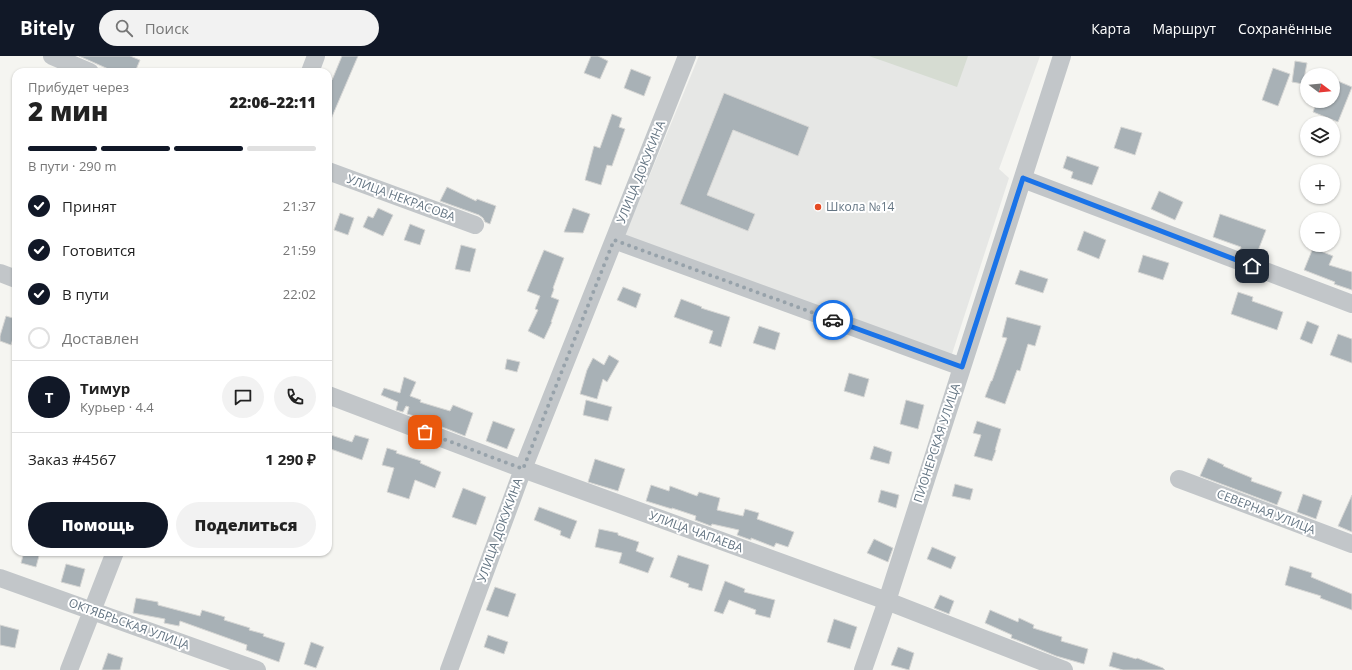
<!DOCTYPE html>
<html lang="ru">
<head>
<meta charset="utf-8">
<style>
  :root { --surface:#fff; --page:#f2f2f2; --text:#222; --muted:#767676; --line:#e0e0e0; --accent:#111827 }
  body { margin:0; font-family:"Open Sans",sans-serif; background:var(--page); color:var(--text); height:100vh; display:flex; flex-direction:column; font-size:15px; white-space:nowrap }
  * { box-sizing:border-box; margin:0 }
  p { font-size:13px; color:var(--muted) }
  .icon { flex:none; width:22px; height:22px; fill:none; stroke:currentColor; stroke-width:2; stroke-linecap:round; stroke-linejoin:round }
  .map { position:relative; flex:1; overflow:hidden }
  .sheet { position:absolute; left:12px; top:12px; width:320px; height:488px; display:flex; flex-direction:column; background:var(--surface); border-radius:12px; box-shadow:0 1px 3px #0004 }
  .sheet>* { flex:none }
  .needle { width:26px; rotate:106deg }
  .tools { position:absolute; left:1300px; top:12px; display:grid; gap:8px }
  .tools a { display:grid; place-items:center; width:40px; height:40px; border-radius:50%; background:var(--surface); box-shadow:0 1px 3px #0004; font-size:20px }
  .pin { position:absolute; display:grid; place-items:center; width:34px; height:34px; color:#fff; margin:-17px; border-radius:8px; box-shadow:0 2px 6px #0006 }
  .courier { position:absolute; display:grid; place-items:center; width:40px; height:40px; margin:-20px; border:3px solid #1a73e8; border-radius:50%; background:#fff; color:#222; box-shadow:0 1px 5px #0007 }
  .headline em { font-style:normal; font-weight:800 }
  .headline div { display:flex; flex-direction:column-reverse }
  .headline { display:flex; align-items:center; justify-content:space-between; height:68px; padding:0 16px }
  h1 { font-size:26px; font-weight:800; line-height:30px }
  .bar { display:grid; grid-template-columns:repeat(4,1fr); gap:6px 4px; align-content:center; height:48px; padding:0 16px }
  .bar i { height:5px; border-radius:3px; background:var(--line) }
  .bar .active { background:var(--accent) }
  .bar p { grid-column:span 4 }
  .line { display:flex; align-items:center; gap:10px; padding:0 16px; border-top:1px solid var(--line) }
  .line div { flex:1 }
  .round { display:grid; place-items:center; flex:none; width:42px; height:42px; border-radius:21px; background:var(--page) }
  ol { padding:0 16px; list-style:none }
  li { display:flex; align-items:center; gap:12px; height:44px }
  li p { margin-inline-start:auto }
  li .icon { padding:4px; border-radius:50%; background:var(--accent); color:#fff; stroke-width:4 }
  li:last-child { color:var(--muted) }
  li i { width:22px; height:22px; border:2px solid var(--line); border-radius:50% }
  .primary-button { display:flex; gap:8px; margin-top:auto; padding:8px 16px }
  .primary-button a { flex:1; height:46px; border-radius:24px; background:var(--accent); color:#fff; font-size:16px; font-weight:800; line-height:46px; text-align:center }
  .primary-button a+a { background:var(--page); color:var(--text) }
  header { display:flex; align-items:center; gap:24px; box-sizing:border-box; height:56px; padding:0 20px; background:var(--accent); color:#fff }
  header strong { font-size:19px }
  nav { display:flex; gap:22px; margin-inline-start:auto; font-size:14px }
  .search { width:280px; height:36px; background:var(--page); display:flex; align-items:center; gap:10px; box-sizing:border-box; padding:0 14px; border-radius:22px; color:var(--muted); font-size:15px }
  .map>svg:first-child { display:block }
  .built { fill:#e6e7e5 }
  .green { fill:#d6dcd2 }
  .building { fill:#a8b1b6; stroke:#d6d6d4 }
  .lines { fill:none; stroke-linecap:round; stroke-linejoin:round }
  .minor { stroke:#c2c6c9; stroke-width:18 }
  .done { stroke:#97a2aa; stroke-width:4; stroke-dasharray:0 7.2 }
  .route { stroke:#1a73e8; stroke-width:5 }
  .poi-dot { fill:#e54a22; stroke:#fff; stroke-width:1.5 }
  .labels { text-anchor:middle; stroke-width:4; stroke-linejoin:round; paint-order:stroke }
  .street-label { font-size:12px; fill:#647583; stroke:#fff }
  .poi-label { font-size:12px; fill:#647583; stroke:#fff; text-anchor:start }
</style>
</head>
<body>
<header>
<strong>Bitely</strong>
<div class="search"><svg class="icon" aria-label="search" viewBox="0 0 24 24"><circle cx="10" cy="10" r="6"/><path d="M15 15l6 6"/></svg>Поиск</div>
<nav><a>Карта</a><a>Маршрут</a><a>Сохранённые</a></nav>
</header>
<div class="map">
<svg width="1352" height="614" viewBox="0 0 1352 614">
  <rect width="100%" height="100%" fill="#f5f5f1"/>
  <path class="built" d="M699 0H1040L999 113 1009 122 951 301 625 179Z"/>
  <path class="green" d="M869 0H968L957 31Z"/>
  <path class="building" d="M79 0H130L140 4 135 16H115Z
    M342 0H358L328 70V22L332 24Z
    M591 0H598L608 5 600 23 584 17Z
    M1295 5 1307 7 1303 28 1292 26Z
    M1273 12 1290 18 1278 50 1262 44Z
    M631 13 651 21 644 40 624 32Z
    M1333 23 1352 31 1338 66 1313 56 1317 45H1333Z
    M724 37 809 71 798 100 733 74 707 139 755 158 748 175 680 148Z
    M612 58 622 62 619 71 625 73 612 110 607 109 601 129 585 124 594 90 600 92Z
    M1121 71 1142 77 1135 99 1114 92Z
    M1067 100 1099 111 1092 129 1071 122 1073 116 1063 112Z
    M447 131 476 145 477 143 496 150 490 168 485 166 483 162 479 159 440 145Z
    M1159 135 1183 146 1175 164 1151 153Z
    M378 152 393 159 383 180 363 171 368 160 373 162Z
    M573 152 590 158 583 177 564 176Z
    M340 157 354 162 348 179 334 174Z
    M1220 158 1266 174 1256 200 1240 194 1241 191 1213 181Z
    M410 168 425 174 420 189 404 184Z
    M1084 175 1106 184 1099 203 1077 194Z
    M461 189 476 193 470 216 455 213Z
    M1313 192 1333 200 1329 209 1352 216V234L1334 228 1335 226 1304 214Z
    M544 194 564 202 553 232 554 233 551 241 559 244 551 266H552L544 283 528 275 538 254 535 253 540 240 527 235Z
    M1143 199 1169 207 1163 224 1138 216Z
    M1020 214 1048 223 1043 237 1015 228Z
    M623 231 641 238 636 252 617 244Z
    M1238 236 1253 241 1252 245 1283 256 1277 274 1231 258Z
    M681 243 702 251 701 252 730 261 721 291 709 287 713 275 674 261Z
    M6 260 16 263V273L11 289 0 285V280Z
    M1007 261 1041 270 1035 290 1028 288 1020 315 1017 314 1005 348 985 341 991 325H992L1007 282 1002 281Z
    M1307 265 1319 270 1312 288 1300 283Z
    M759 270 780 277 775 294 753 287Z
    M1338 278 1352 283V307L1330 299Z
    M609 299 619 305 607 326 603 323 597 343 580 338 587 314 593 302 604 309Z
    M507 303 520 306 517 316 505 313Z
    M849 317 869 323 864 341 844 335Z
    M404 321 416 326 410 340 421 344 420 346 450 355 453 349 473 357 465 380 427 365 428 364 407 358 409 351 406 350 403 356 396 354 398 346 381 339 384 332 400 337Z
    M586 344 612 351 608 365 583 359Z
    M906 344 924 349 918 373 900 368Z
    M493 365 515 373 507 393 486 385Z
    M977 365 1001 373 995 394H996L992 405 974 400 981 379 973 377Z
    M328 378 352 386 355 379 369 383 362 404 328 392Z
    M874 390 892 396 889 408 870 403Z
    M387 392 397 395 396 397 421 405 420 407 441 416 435 432 415 424 409 443 387 436 394 412 382 409Z
    M1208 402 1224 409 1223 410 1252 422 1251 425 1282 436 1277 449 1200 420Z
    M595 403 625 413 618 435 588 426Z
    M955 428 973 433 970 444 952 440Z
    M651 429 669 435 670 430 697 440 699 436 720 442 717 454 743 460 745 453 759 457 757 463 794 476 788 491 776 487 774 491 751 482V484L737 479 739 474 712 468 711 470 695 464 696 460 672 452V453L646 445Z
    M463 432 486 441 476 469 452 461Z
    M881 434 899 439 896 452 878 446Z
    M1303 438 1322 445 1316 463 1297 456Z
    M1352 439V476L1338 470Z
    M539 451 577 465 570 483 560 479 561 475 534 464Z
    M599 473 618 477V479L639 486 636 495 654 502 648 517 619 507 622 497 595 491Z
    M874 483 893 492 888 506 867 497Z
    M932 491 956 501 951 513 927 503Z
    M24 496H40L36 511 21 507Z
    M678 499 709 509 702 535 688 531 689 528 670 521Z
    M66 508 85 513 80 531 61 526Z
    M1290 510 1312 517 1311 521 1352 538V554L1320 542 1321 540 1285 529Z
    M725 525 745 533 744 536 775 544 770 562 755 558 756 554 729 544 723 558 714 555Z
    M495 531 516 538 508 561 486 554Z
    M940 539 954 545 949 558 934 552Z
    M136 542 158 546V549L200 560 202 554 225 561 224 564 250 572 249 574 264 578 263 580 285 587 279 606 246 594 247 589 180 565 179 570 164 567 165 563 133 557Z
    M990 554 1018 566 1019 562 1034 569 1033 572 1062 581 1061 585 1088 593 1084 608 1056 600 1017 584 1011 582 1012 579 985 567Z
    M834 563 857 571 850 593 827 586Z
    M0 569 19 574 15 592 0 589Z
    M488 579 508 586 504 598 484 591Z
    M311 586 324 591 316 612 304 608Z
    M898 591 914 597 909 614 891 609Z
    M1113 596 1136 603 1137 602 1163 612 1165 614H1123L1109 610Z
    M108 597 123 602 120 614H102Z"/>
  <g class="lines">
    <path class="minor" d="M52 0 90 16
      M310 16 316 0
      M328 115 475 169
      M1023 123 1352 248
      M614 184 962 311
      M0 217 16 223
      M328 339 523 413 887 545 1064 614
      M1179 423 1352 488
      M0 522 257 614
      M69 614 115 496
      M449 614 523 413 687 0
      M863 614 887 545 1062 0"/>
  </g>
  <g class="lines">
    <path class="done" d="M425 376 523 413 614 184 833 264"/>
    <path class="route" d="M833 264 962 311 1023 122 1252 210"/>
  </g>
  <circle class="poi-dot" cx="818" cy="151" r="4"/>
  <g class="labels">
    <g class="street-label">
      <text transform="translate(641 116) rotate(-68)" y="4">УЛИЦА ДОКУКИНА</text>
      <text transform="translate(401 142) rotate(20)" y="4">УЛИЦА НЕКРАСОВА</text>
      <text transform="translate(937 387) rotate(-72)" y="4">ПИОНЕРСКАЯ УЛИЦА</text>
      <text transform="translate(1266 456) rotate(21)" y="4">СЕВЕРНАЯ УЛИЦА</text>
      <text transform="translate(500 474) rotate(-70)" y="4">УЛИЦА ДОКУКИНА</text>
      <text transform="translate(696 476) rotate(20)" y="4">УЛИЦА ЧАПАЕВА</text>
      <text transform="translate(129 568) rotate(20)" y="4">ОКТЯБРЬСКАЯ УЛИЦА</text>
    </g>
    <g class="poi-label">
      <text x="826" y="155">Школа №14</text>
    </g>
  </g>
</svg>
<div class="tools">
<a><svg class="needle" viewBox="-14 -14 28 28"><path d="M0-13l5 13h-10z" fill="#e53935"/><path d="M0 13l5-13h-10z" fill="#767676"/></svg></a>
<a><svg class="icon" aria-label="layers" viewBox="0 0 24 24"><path d="M12 4l9 5-9 5-9-5zM3 14l9 5 9-5"/></svg></a>
<a>+</a>
<a>−</a>
</div>
<div class="pin" style="left:425px;top:376px;background:#ea580c"><svg class="icon" aria-label="bag" viewBox="0 0 24 24"><path d="M5 8h14l-1 12H6zM9 8a3 3 0 0 1 6 0"/></svg></div>
<div class="pin" style="left:1252px;top:210px;background:#1f2937"><svg class="icon" aria-label="home" viewBox="0 0 24 24"><path d="M3 11l9-7 9 7M6 9v11h12V9"/></svg></div>
<div class="courier" style="left:833px;top:264px"><svg class="icon" aria-label="car" viewBox="0 0 24 24"><path d="M5 17H2v-5l4-1 3-4h7l3 4 3 1v5h-3M9 17h6M6 11h13"/><circle cx="7" cy="17" r="2"/><circle cx="17" cy="17" r="2"/></svg></div>
<section class="sheet">
<div class="headline"><div><h1>2 мин</h1><p>Прибудет через</p></div><em>22:06–22:11</em></div>
<div class="bar"><i class="active"></i><i class="active"></i><i class="active"></i><i></i><p>В пути · 290 m</p></div>
<ol>
<li><svg class="icon" aria-label="check" viewBox="0 0 24 24"><path d="M5 12l5 5 9-10"/></svg>Принят<p>21:37</p></li>
<li><svg class="icon" aria-label="check" viewBox="0 0 24 24"><path d="M5 12l5 5 9-10"/></svg>Готовится<p>21:59</p></li>
<li><svg class="icon" aria-label="check" viewBox="0 0 24 24"><path d="M5 12l5 5 9-10"/></svg>В пути<p>22:02</p></li>
<li><i></i>Доставлен</li>
</ol>
<div class="line" style="height:72px"><b class="round" style="background:var(--accent);color:#fff">Т</b><div><b>Тимур</b><p>Курьер · 4.4</p></div><a class="round"><svg class="icon" aria-label="chat" viewBox="0 0 24 24"><path d="M4 5h16v11H9l-5 4z"/></svg></a><a class="round"><svg class="icon" aria-label="phone" viewBox="0 0 24 24"><path d="M5 4h4l2 5-3 2q2 4 5 5l2-3 5 2v4C11 20 4 13 5 4z"/></svg></a></div>
<div class="line" style="height:52px"><div>Заказ #4567</div><b>1 290 ₽</b></div>
<div class="primary-button"><a>Помощь</a><a>Поделиться</a></div>
</section>
</div>
</body>
</html>
